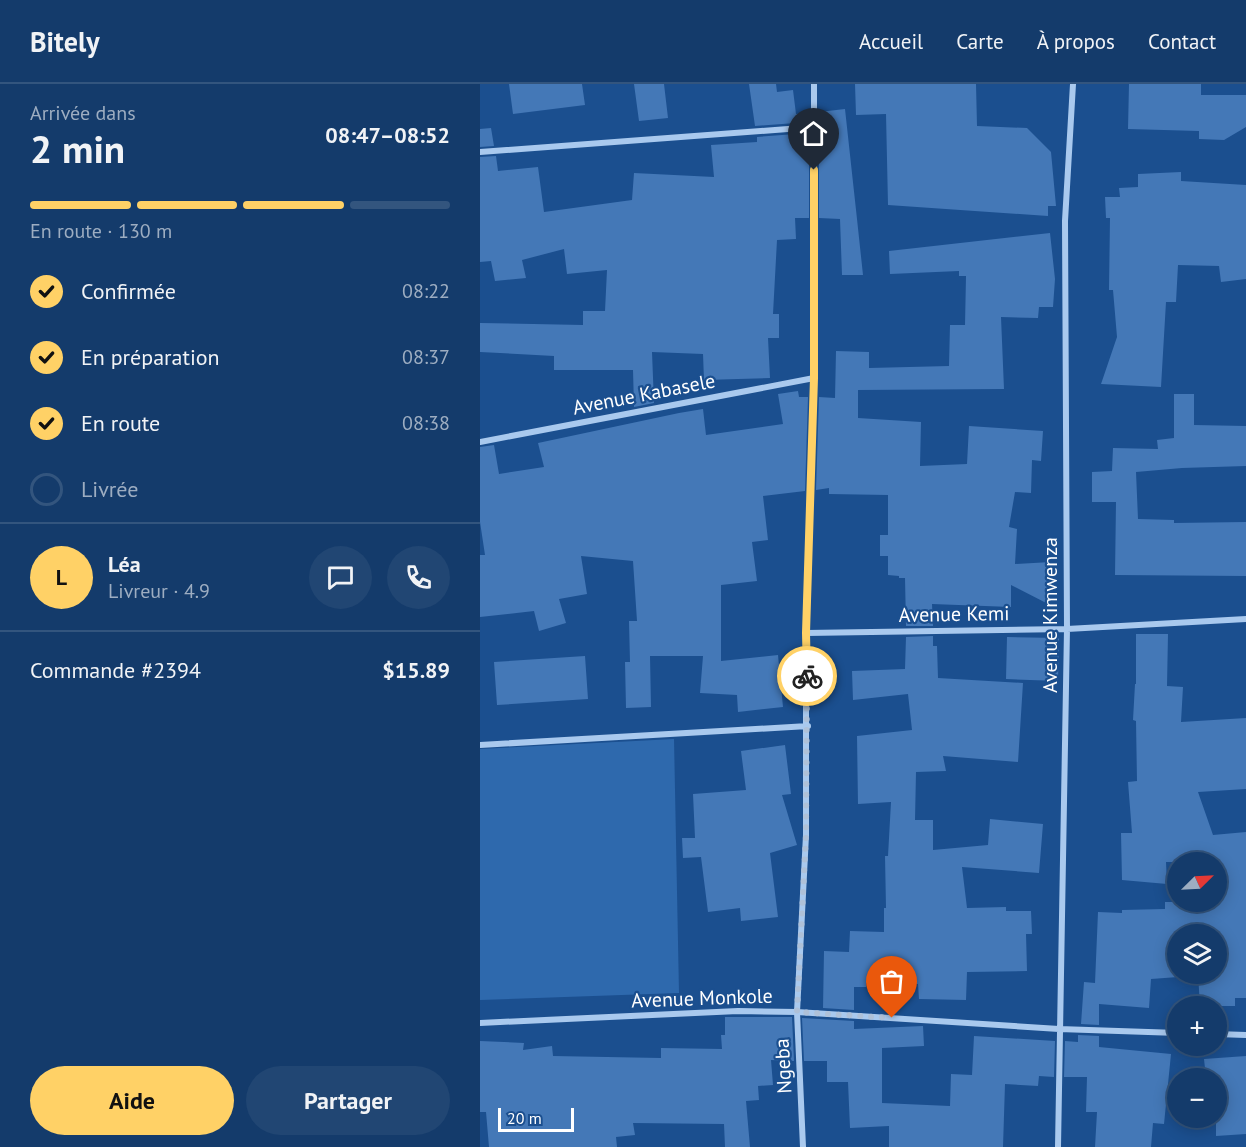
<!DOCTYPE html>
<html lang="fr">
<head>
<meta charset="utf-8">
<style>
  :root { --surface:#143b6b; --page:#214673; --text:#f1f3f6; --muted:#9dadc1; --line:#33557e; --accent:#ffd166 }
  body { margin:0; font-family:"PT Sans",sans-serif; background:var(--page); color:var(--text); height:100vh; display:flex; flex-direction:column; font-size:22px; white-space:nowrap }
  * { box-sizing:border-box; margin:0 }
  p { font-size:20px; color:var(--muted) }
  .icon { flex:none; width:33px; height:33px; fill:none; stroke:currentColor; stroke-width:2; stroke-linecap:round; stroke-linejoin:round }
  .map { position:relative; flex:1; overflow:hidden }
  .panel { display:flex; flex-direction:column; background:var(--surface); width:480px }
  .panel>* { flex:none }
  .needle { width:39px; rotate:66deg }
  .controls { position:absolute; left:687px; top:768px; display:grid; gap:12px }
  .controls a { display:grid; place-items:center; width:60px; height:60px; border-radius:50%; background:var(--surface); box-shadow:0 3px 15px #0003,0 0 0 2px var(--line); font-size:30px }
  .scale { position:absolute; left:18px; bottom:15px; width:76px; box-sizing:border-box; padding-left:6px; border:3px solid #fff; border-top:0; font-size:16px; line-height:21px; white-space:nowrap; color:#fff; -webkit-text-stroke:4px #1b4f8f; paint-order:stroke }
  .pin { position:absolute; display:grid; place-items:center; width:51px; height:51px; color:#fff; margin:-62px -26px; border-radius:50% 50% 50% 0; rotate:-45deg; box-shadow:0 0 6px #0007 }
  .pin .icon { rotate:45deg }
  .courier { position:absolute; display:grid; place-items:center; width:60px; height:60px; margin:-30px; border:4px solid #ffd166; border-radius:50%; background:#fff; color:#222; box-shadow:0 2px 8px #0007 }
  .head em { font-style:normal; font-weight:700 }
  .head div { display:flex; flex-direction:column-reverse }
  .head { display:flex; align-items:center; justify-content:space-between; height:102px; padding:0 30px }
  h1 { font-size:39px; font-weight:700; line-height:45px }
  .bar { display:grid; grid-template-columns:repeat(4,1fr); gap:9px 6px; align-content:center; height:72px; padding:0 30px }
  .bar i { height:8px; border-radius:4px; background:var(--line) }
  .bar .current { background:var(--accent) }
  .bar p { grid-column:span 4 }
  .line { display:flex; align-items:center; gap:15px; padding:0 30px; border-top:2px solid var(--line) }
  .line div { flex:1 }
  .round { display:grid; place-items:center; flex:none; width:63px; height:63px; border-radius:32px; background:var(--page) }
  ol { padding:0 30px; list-style:none }
  li { display:flex; align-items:center; gap:18px; height:66px }
  li p { margin-inline-start:auto }
  li .icon { padding:6px; border-radius:50%; background:var(--accent); color:#111; stroke-width:4 }
  li:last-child { color:var(--muted) }
  li i { width:33px; height:33px; border:3px solid var(--line); border-radius:50% }
  .button { display:flex; gap:12px; margin-top:auto; padding:12px 30px }
  .button a { flex:1; height:69px; border-radius:36px; background:var(--accent); color:#111; font-size:24px; font-weight:700; line-height:69px; text-align:center }
  .button a+a { background:var(--page); color:var(--text) }
  header { display:flex; align-items:center; gap:36px; box-sizing:border-box; height:84px; padding:0 30px; background:var(--surface); border-bottom:2px solid var(--line) }
  header strong { font-size:28px }
  nav { display:flex; gap:33px; margin-inline-start:auto; font-size:21px }
  main { display:flex; flex:1; min-height:0 }
  .map>svg:first-child { display:block }
  .green { fill:#2e69ad }
  .building { fill:#4478b7 }
  .lines { fill:none; stroke-linecap:round; stroke-linejoin:round }
  .minor { stroke:#a9c9ee; stroke-width:6 }
  .done { stroke:#afc1d8; stroke-width:6; stroke-dasharray:0 10.8 }
  .route { stroke:#ffd166; stroke-width:8 }
  .labels { text-anchor:middle; stroke-width:4.5; stroke-linejoin:round; paint-order:stroke }
  .street-label { font-size:20px; fill:#fff; stroke:#1b4f8f }
</style>
</head>
<body>
<header>
<strong>Bitely</strong>
<nav><a>Accueil</a><a>Carte</a><a>À propos</a><a>Contact</a></nav>
</header>
<main>
<section class="panel">
<div class="head"><div><h1>2 min</h1><p>Arrivée dans</p></div><em>08:47–08:52</em></div>
<div class="bar"><i class="current"></i><i class="current"></i><i class="current"></i><i></i><p>En route · 130 m</p></div>
<ol>
<li><svg class="icon" aria-label="check" viewBox="0 0 24 24"><path d="M5 12l5 5 9-10"/></svg>Confirmée<p>08:22</p></li>
<li><svg class="icon" aria-label="check" viewBox="0 0 24 24"><path d="M5 12l5 5 9-10"/></svg>En préparation<p>08:37</p></li>
<li><svg class="icon" aria-label="check" viewBox="0 0 24 24"><path d="M5 12l5 5 9-10"/></svg>En route<p>08:38</p></li>
<li><i></i>Livrée</li>
</ol>
<div class="line" style="height:108px"><b class="round" style="background:var(--accent);color:#111">L</b><div><b>Léa</b><p>Livreur · 4.9</p></div><a class="round"><svg class="icon" aria-label="chat" viewBox="0 0 24 24"><path d="M4 5h16v11H9l-5 4z"/></svg></a><a class="round"><svg class="icon" aria-label="phone" viewBox="0 0 24 24"><path d="M5 4h4l2 5-3 2q2 4 5 5l2-3 5 2v4C11 20 4 13 5 4z"/></svg></a></div>
<div class="line" style="height:78px"><div>Commande #2394</div><b>$15.89</b></div>
<div class="button"><a>Aide</a><a>Partager</a></div>
</section>
<div class="map">
<svg width="766" height="1063" viewBox="0 0 766 1063">
  <rect width="100%" height="100%" fill="#1b4f8f"/>
  <path class="green" d="M194 655 199 909 0 916V665Z"/>
  <path class="building" d="M29 0H102L105 21 33 30Z
    M154 0H184L188 34 159 37Z
    M269 0H296L297 8 313 6 316 30 329 29V38L275 42Z
    M375 0H496L497 42 547 44 571 68 576 122H568V132L408 121 406 30 376 31Z
    M649 0H721V11H766V43L744 56 719 55V47L648 45Z
    M365 25 377 135 383 191H362L360 135 339 134V28Z
    M11 44 14 62 0 63V45Z
    M329 49V134H315L316 155 297 156 293 230H299V254H288L290 294 224 296 223 270 172 268 174 319 154 323 153 286H74V272L0 268V239L103 241V227H125L127 186 87 190 84 165 42 176 46 194 15 197 11 177 0 178V73L16 72 18 87 58 83 64 128 152 116 154 89 234 93 231 61 277 58V53Z
    M701 88V97L766 101V195L741 198 739 182 698 181 696 218H686L681 303 621 300 637 253 633 206H629L630 134H626L625 113H640L639 104 658 103V90Z
    M570 149 575 195 573 223H559L558 234 521 233 524 305 378 306V334L441 338 440 382 487 380 489 342 563 347 561 377 552 376 551 409 535 408 529 443 537 445 535 480 571 478 574 523 531 501V523L452 520 453 542H426L425 494H419V492L408 491V472H400V451H408V411L349 410V404L336 406 339 313 355 314 356 267 389 268V284L469 282 470 241H485L486 192H479V187L410 190 409 167Z
    M318 307 319 313H328L325 407 283 412 288 456 272 458 277 497 241 501V577L298 571 303 623 258 628 257 611 220 609 223 572H170L171 623 146 624 145 578H150L149 537H157L153 477 101 472 107 510 79 515 86 539 59 547 54 527 0 533V471H5L0 438V363L14 361 19 390 64 383 58 359 199 329 223 325 226 351 303 340 298 310Z
    M694 310H714V341L766 342V382L702 384 656 388 658 435 694 436V439L766 438V492L635 491 636 418H612V388L632 387 633 364 678 365 677 356 694 354Z
    M656 550H688L687 602 703 603 701 638 766 634V705L718 708 733 751 766 748V914H755V922H720L718 890H736V850H698V893L671 895 669 924 619 920V941L601 940 604 898 615 899 618 828 642 829V826L685 825V818H736V778H686L687 800 642 796 641 749H652L648 698 657 697 656 637 653 636 655 600H656Z
    M453 552V562H457L458 594 543 599 538 678 463 672 466 687 436 688 435 736H453V766L508 761 510 735 563 740 559 789 482 783 487 824 526 823V827H551L552 850H546L547 887 487 888 486 916 439 915 438 900 386 899V903H374V926L343 924 344 867 369 868 370 847 404 848V824H406L405 772H408L411 718 378 720 377 652 432 646 428 610 373 616 372 587 425 585 426 553Z
    M527 553 579 554 578 597 526 595Z
    M105 572 108 615 17 621 14 578Z
    M305 661 311 710 302 711 317 761 290 769 298 833 261 837 260 824 228 828 221 773 203 774 202 754H215L213 710 266 706 261 667Z
    M245 933H312L314 977 291 976 293 1001 278 1002 279 1016 266 1017 270 1063H245L244 1040 153 1039 155 1051 136 1053 137 1063H9L6 1028H0V957L44 959 43 966 72 962 73 972 181 974V964L242 965 241 951H245Z
    M322 934 374 937V945L443 942 444 962 402 964V1019L470 1022 471 990 492 991 494 952 575 957 574 993 559 992 558 1002 525 1000 523 1063H409V1042L370 1044 368 998H347V977H324Z
    M598 951 619 952V963L691 970 684 1040 673 1039 671 1063H615L617 1028H606L607 993H584L585 957 598 958Z
    M766 972V1050L736 1052V994H726L724 975Z"/>
  <g class="lines">
    <path class="minor" d="M0 68 334 43
      M0 358 334 294
      M326 549 587 545 766 535
      M0 661 328 642
      M0 939 258 927 317 928 579 945 698 949
      M736 950 766 951
      M323 1063 317 928 326 751V549L334 294V0
      M578 1063 587 545 585 137 593 0"/>
  </g>
  <g class="lines">
    <path class="done" d="M327 592 326 751 317 928 412 934"/>
    <path class="route" d="M327 592 326 549 334 294V86"/>
  </g>
  <g class="labels">
    <g class="street-label">
      <text transform="translate(164 310) rotate(-11)" y="7">Avenue Kabasele</text>
      <text transform="translate(474 530) rotate(-1)" y="7">Avenue Kemi</text>
      <text transform="translate(570 531) rotate(-90)" y="7">Avenue Kimwenza</text>
      <text transform="translate(222 914) rotate(-2)" y="7">Avenue Monkole</text>
      <text transform="translate(303 982) rotate(-93)" y="7">Ngeba</text>
    </g>
  </g>
</svg>
<div class="controls">
<a><svg class="needle" viewBox="-14 -14 28 28"><path d="M0-13l5 13h-10z" fill="#e53935"/><path d="M0 13l5-13h-10z" fill="#9dadc1"/></svg></a>
<a><svg class="icon" aria-label="layers" viewBox="0 0 24 24"><path d="M12 4l9 5-9 5-9-5zM3 14l9 5 9-5"/></svg></a>
<a>+</a>
<a>−</a>
</div>
<div class="scale">20 m</div>
<div class="pin" style="left:412px;top:934px;background:#ea580c"><svg class="icon" aria-label="bag" viewBox="0 0 24 24"><path d="M5 8h14l-1 12H6zM9 8a3 3 0 0 1 6 0"/></svg></div>
<div class="pin" style="left:334px;top:86px;background:#1f2937"><svg class="icon" aria-label="home" viewBox="0 0 24 24"><path d="M3 11l9-7 9 7M6 9v11h12V9"/></svg></div>
<div class="courier" style="left:327px;top:592px"><svg class="icon" aria-label="bike" viewBox="0 0 24 24"><circle cx="6" cy="16" r="4"/><circle cx="18" cy="16" r="4"/><path d="M6 16l4-8h5l3 8M10 8l3 8H6M13 5h3"/></svg></div>
</div>
</main>
</body>
</html>
